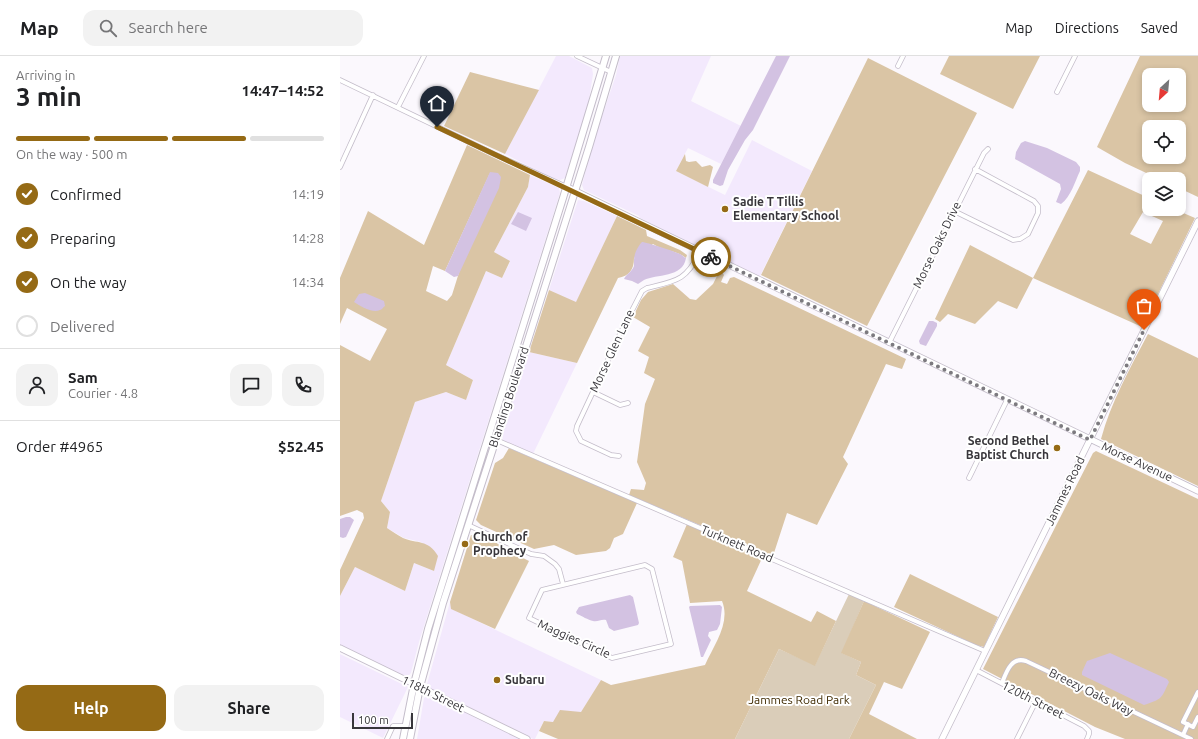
<!DOCTYPE html>
<html lang="en">
<head>
<meta charset="utf-8">
<style>
  :root { --surface:#fff; --page:#f2f2f2; --text:#202124; --muted:#757577; --line:#e0e0e0; --accent:#956a15 }
  body { margin:0; font-family:Ubuntu,sans-serif; background:var(--page); color:var(--text); height:100vh; display:flex; flex-direction:column; font-size:15px; white-space:nowrap }
  * { box-sizing:border-box; margin:0 }
  p { font-size:13px; color:var(--muted) }
  .icon { flex:none; width:22px; height:22px; fill:none; stroke:currentColor; stroke-width:2; stroke-linecap:round; stroke-linejoin:round }
  .map { position:relative; flex:1; overflow:hidden }
  .sheet { display:flex; flex-direction:column; background:var(--surface); width:340px }
  .sheet>* { flex:none }
  .needle { width:26px; rotate:206deg }
  .tools { position:absolute; left:802px; top:12px; display:grid; gap:8px }
  .tools a { display:grid; place-items:center; width:44px; height:44px; border-radius:8px; background:var(--surface); box-shadow:0 2px 6px #0003; font-size:20px }
  .scale { position:absolute; left:12px; bottom:10px; width:61px; box-sizing:border-box; padding-left:4px; border:2px solid #38363b; border-top:0; font-size:11px; line-height:14px; white-space:nowrap; color:#38363b; -webkit-text-stroke:3px #fff; paint-order:stroke }
  .pin { position:absolute; display:grid; place-items:center; width:34px; height:34px; color:#fff; margin:-41px -17px; border-radius:50% 50% 50% 0; rotate:-45deg; box-shadow:0 0 4px #0007 }
  .pin .icon { rotate:45deg }
  .courier { position:absolute; display:grid; place-items:center; width:40px; height:40px; margin:-20px; border:3px solid #956a15; border-radius:50%; background:#fff; color:#222; box-shadow:0 1px 5px #0007 }
  .overview em { font-style:normal; font-weight:700 }
  .overview div { display:flex; flex-direction:column-reverse }
  .overview { display:flex; align-items:center; justify-content:space-between; height:68px; padding:0 16px }
  h1 { font-size:26px; font-weight:700; line-height:30px }
  .bar { display:grid; grid-template-columns:repeat(4,1fr); gap:6px 4px; align-content:center; height:48px; padding:0 16px }
  .bar i { height:5px; border-radius:3px; background:var(--line) }
  .bar .selected { background:var(--accent) }
  .bar p { grid-column:span 4 }
  .line { display:flex; align-items:center; gap:10px; padding:0 16px; border-top:1px solid var(--line) }
  .line div { flex:1 }
  .round { display:grid; place-items:center; flex:none; width:42px; height:42px; border-radius:12px; background:var(--page) }
  ol { padding:0 16px; list-style:none }
  li { display:flex; align-items:center; gap:12px; height:44px }
  li p { margin-inline-start:auto }
  li .icon { padding:4px; border-radius:50%; background:var(--accent); color:#fff; stroke-width:4 }
  li:last-child { color:var(--muted) }
  li i { width:22px; height:22px; border:2px solid var(--line); border-radius:50% }
  .primary-button { display:flex; gap:8px; margin-top:auto; padding:8px 16px }
  .primary-button a { flex:1; height:46px; border-radius:12px; background:var(--accent); color:#fff; font-size:16px; font-weight:700; line-height:46px; text-align:center }
  .primary-button a+a { background:var(--page); color:var(--text) }
  header { display:flex; align-items:center; gap:24px; box-sizing:border-box; height:56px; padding:0 20px; background:var(--surface); border-bottom:1px solid var(--line) }
  header strong { font-size:19px }
  nav { display:flex; gap:22px; margin-inline-start:auto; font-size:14px }
  .search { width:280px; height:36px; background:var(--page); display:flex; align-items:center; gap:10px; box-sizing:border-box; padding:0 14px; border-radius:12px; color:var(--muted); font-size:15px }
  main { display:flex; flex:1; min-height:0 }
  .map>svg:first-child { display:block }
  .built { fill:#f3e9fd }
  .green { fill:#dacdb9 }
  .forest { fill:#dac5a5; fill-rule:evenodd }
  .water { fill:#d3c2e2 }
  .lines { fill:none; stroke-linecap:round; stroke-linejoin:round }
  .street-casing { stroke:#c4bdca; stroke-width:5.5 }
  .secondary-casing { stroke:#c4bdca; stroke-width:7 }
  .primary-casing { stroke:#c4bdca; stroke-width:8 }
  .street { stroke:#fff; stroke-width:4 }
  .secondary { stroke:#fff; stroke-width:5.5 }
  .primary { stroke:#fff; stroke-width:6 }
  .done { stroke:#7c7a7f; stroke-width:4; stroke-dasharray:0 7.2 }
  .route { stroke:#956a15; stroke-width:5 }
  .poi-dot { fill:#956a15; stroke:#fff; stroke-width:1.5 }
  .labels { text-anchor:middle; stroke-width:4; stroke-linejoin:round; paint-order:stroke }
  .poi-label { font-size:12px; font-weight:bold; fill:#38363b; stroke:#fff; text-anchor:start }
  .street-label { font-size:12px; fill:#38363b; stroke:#fff }
  .park-label { font-size:12px; fill:#3f2a00; stroke:#fff }
</style>
</head>
<body>
<header>
<strong>Map</strong>
<div class="search"><svg class="icon" aria-label="search" viewBox="0 0 24 24"><circle cx="10" cy="10" r="6"/><path d="M15 15l6 6"/></svg>Search here</div>
<nav><a>Map</a><a>Directions</a><a>Saved</a></nav>
</header>
<main>
<section class="sheet">
<div class="overview"><div><h1>3 min</h1><p>Arriving in</p></div><em>14:47–14:52</em></div>
<div class="bar"><i class="selected"></i><i class="selected"></i><i class="selected"></i><i></i><p>On the way · 500 m</p></div>
<ol>
<li><svg class="icon" aria-label="check" viewBox="0 0 24 24"><path d="M5 12l5 5 9-10"/></svg>Confirmed<p>14:19</p></li>
<li><svg class="icon" aria-label="check" viewBox="0 0 24 24"><path d="M5 12l5 5 9-10"/></svg>Preparing<p>14:28</p></li>
<li><svg class="icon" aria-label="check" viewBox="0 0 24 24"><path d="M5 12l5 5 9-10"/></svg>On the way<p>14:34</p></li>
<li><i></i>Delivered</li>
</ol>
<div class="line" style="height:72px"><a class="round"><svg class="icon" aria-label="person" viewBox="0 0 24 24"><circle cx="12" cy="8" r="4"/><path d="M4 21q1-7 8-7t8 7"/></svg></a><div><b>Sam</b><p>Courier · 4.8</p></div><a class="round"><svg class="icon" aria-label="chat" viewBox="0 0 24 24"><path d="M4 5h16v11H9l-5 4z"/></svg></a><a class="round"><svg class="icon" aria-label="phone" viewBox="0 0 24 24"><path d="M5 4h4l2 5-3 2q2 4 5 5l2-3 5 2v4C11 20 4 13 5 4z"/></svg></a></div>
<div class="line" style="height:52px"><div>Order #4965</div><b>$52.45</b></div>
<div class="primary-button"><a>Help</a><a>Share</a></div>
</section>
<div class="map">
<svg width="858" height="683" viewBox="0 0 858 683">
  <rect width="100%" height="100%" fill="#fbf8fd"/>
  <path class="built" d="M216 0H229L252 12 253 18 248 51 225 122 220 124 213 123 165 98Z
    M280 0H371L351 45 401 70 381 108 348 92 336 115 385 139 412 84 472 115 419 222 300 162 299 160 244 134 242 129 251 93 276 19Z
    M190 119 219 132 220 137 79 586 71 617 68 620 61 619 0 590V540L15 511 65 535 74 507 94 515 81 486 64 482 47 472 50 456 41 445 75 346 106 336 126 344 133 324 106 309 146 215 162 222 170 206 154 196 188 131Z
    M238 144 244 145 277 160 236 247 209 234Z
    M189 296 237 307 193 398 169 387 163 384 162 379Z
    M110 546 112 553 261 624 241 656 213 666 204 665 195 683H193L88 632 87 628Z
    M0 598 68 631 43 682 0 661Z
    M88 640H94L181 683H77L84 642Z"/>
  <path class="green" d="M509 538 524 545 502 597 521 606 516 619 536 629 509 683H395L439 593 475 609Z"/>
  <path class="forest" d="M609 0H700L673 53 600 18Z
    M800 0H858V141L839 132V123H819L785 107 757 91ZM809 19H839V49H809ZM809 71H839V101H809Z
    M528 2 637 57 527 270 421 219Z
    M130 16 199 34 165 98 104 70Z
    M127 89 190 119 188 131 154 196 170 205 162 222 146 215 106 309 133 324 126 344 106 336 75 346 41 445 50 456 47 472C52 475 57 479 63 482 77 488 88 483 98 500L94 515 74 507 65 535 15 511 0 540V514L24 462 23 457 17 454 0 460V289L30 305 47 273 7 252 0 268V222L28 155 84 189ZM150 117 112 239 107 245 86 235 93 210 105 215Z
    M345 98 346 105 349 106 356 105 362 111 370 109 373 111 368 131 336 115Z
    M748 114 809 142V153H834L855 162 802 271 693 222 677 253 658 245 635 268 608 258 600 266 595 263 630 189 693 222ZM803 156 823 165 811 188 790 178Z
    M277 160 306 174 307 180 340 194 347 199 346 202C336 194 323 195 313 188L294 202C294 214 289 220 278 222L237 307 189 296 209 234 236 246Z
    M380 214 384 219 381 226 387 228 390 222 394 221 566 303 562 313 546 308 503 401 508 408 477 469 447 457 433 500 289 439 291 433 304 434 306 427 297 406 305 348 315 323 304 317 309 301 298 295 310 271 293 261 301 244 308 236 333 228 350 243 356 244 373 228Z
    M808 278 858 302V430L761 383C771 346 790 312 808 278Z
    M169 392 297 447 283 478 274 482 270 492 266 495 236 499 214 489 194 493 141 469 136 464 155 407 163 402Z
    M756 395 858 443V683H785L755 671 643 613 753 397Z
    M347 468 423 500 407 535 471 566 477 555 496 565 475 610 439 593 395 683H218L199 675 204 665 213 666 220 654 241 656 261 624 271 629 365 609C374 589 391 567 382 545L350 547 342 505 333 501Z
    M131 479 155 486 167 494 189 505 155 573 111 553 110 546Z
    M570 518 658 561 644 591 636 589 554 551Z
    M524 545 590 576 562 633 544 626 529 658 577 683H509L536 629 516 619 521 606 501 597Z"/>
  <path class="water" d="M436 0H450L413 74 405 84 388 114 383 129 380 130 373 127V124Z
    M685 85 707 92 736 106 740 111V115C735 125 731 141 721 148L716 146 721 133 720 128 675 103 676 96 681 87Z
    M150 116 158 117 161 121 159 132 118 220 114 221 105 215Z
    M178 156 192 162 186 175 171 168Z
    M302 186C306 186 336 196 340 198 341 198 345 202 346 202 343 222 316 218 304 224 302 225 300 227 298 228L292 225 284 223C286 218 292 216 294 210 294 208 294 206 294 204 294 198 298 190 302 186Z
    M25 237 44 245 45 250C43 251 42 254 40 254 33 258 20 250 14 246L19 238Z
    M589 265H593L597 267V270L586 290 580 288 579 285Z
    M6 461H10L14 464 6 481 3 482 0 481V463Z
    M290 539 293 541 299 567 298 569 274 575 269 572 266 564C261 563 258 566 253 565 248 564 242 560 237 558L236 556 239 551Z
    M380 549 382 551 380 568 377 574 369 576 368 580 371 584 363 601H361L349 551 350 550Z
    M770 597 827 623 829 626C821 643 822 643 804 649L742 619V616L747 605Z"/>
  <g class="lines">
    <defs>
      <path id="street" d="M237 0 271 16
        M558 10 563 0
        M0 24 154 98 227 131
        M717 36 735 0
        M58 51 84 0
        M0 111 33 39
        M614 155 673 184 680 183 688 178 698 157V150L694 145 635 113
        M549 287 644 97 648 93
        M253 336 280 349 288 347
        M149 379 161 386 645 595
        M279 400 271 399 241 385 236 375 237 370 281 276 302 235 307 232C336 225 346 225 360 196
        M629 422 667 344
        M128 469 191 498 204 500 215 508 219 513 223 528
        M305 509 312 513 331 588 272 602 189 562 202 534Z
        M636 614 744 670 749 675V678L747 683
        M662 627C666 617 671 600 686 605L851 683
        M858 636 843 666 853 671 858 661
        M843 679 848 668
        M47 683 53 670H65
        M677 683 696 645"/>
      <path id="secondary" d="M227 131 858 435
        M0 592 187 683
        M602 683 858 165"/>
      <path id="primary" d="M63 683 74 628 88 573 223 142 266 0
        M70 683 80 631 103 547 183 300 249 91 276 0"/>
    </defs>
    <use href="#street" class="street-casing"/>
    <use href="#secondary" class="secondary-casing"/>
    <use href="#primary" class="primary-casing"/>
    <use href="#street" class="street"/>
    <use href="#secondary" class="secondary"/>
    <use href="#primary" class="primary"/>
  </g>
  <g class="lines">
    <path class="done" d="M371 201 750 384 804 274"/>
    <path class="route" d="M97 71 371 201"/>
  </g>
  <g class="poi-dot">
    <circle cx="385" cy="153" r="4"/>
    <circle cx="717" cy="392" r="4"/>
    <circle cx="125" cy="488" r="4"/>
    <circle cx="157" cy="624" r="4"/>
  </g>
  <g class="labels">
    <g class="poi-label">
      <text x="393" y="150">Sadie T Tillis<tspan x="393" dy="14">Elementary School</tspan></text>
      <text x="709" y="389" text-anchor="end">Second Bethel<tspan x="709" dy="14">Baptist Church</tspan></text>
      <text x="133" y="485">Church of<tspan x="133" dy="14">Prophecy</tspan></text>
      <text x="165" y="628">Subaru</text>
    </g>
    <g class="street-label">
      <text transform="translate(597 189) rotate(-64)" y="4">Morse Oaks Drive</text>
      <text transform="translate(272 295) rotate(-65)" y="4">Morse Glen Lane</text>
      <text transform="translate(169 341) rotate(-72)" y="4">Blanding Boulevard</text>
      <text transform="translate(797 406) rotate(25)" y="4">Morse Avenue</text>
      <text transform="translate(725 435) rotate(-64)" y="4">Jammes Road</text>
      <text transform="translate(397 488) rotate(23)" y="4">Turknett Road</text>
      <text transform="translate(234 583) rotate(24)" y="4">Maggies Circle</text>
      <text transform="translate(751 636) rotate(26)" y="4">Breezy Oaks Way</text>
      <text transform="translate(93 638) rotate(26)" y="4">118th Street</text>
      <text transform="translate(693 644) rotate(27)" y="4">120th Street</text>
    </g>
    <g class="park-label">
      <text x="459" y="648">Jammes Road Park</text>
    </g>
  </g>
</svg>
<div class="tools">
<a><svg class="needle" viewBox="-14 -14 28 28"><path d="M0-13l5 13h-10z" fill="#e53935"/><path d="M0 13l5-13h-10z" fill="#757577"/></svg></a>
<a><svg class="icon" aria-label="locate" viewBox="0 0 24 24"><circle cx="12" cy="12" r="6"/><path d="M12 2v4M12 18v4M2 12h4M18 12h4"/></svg></a>
<a><svg class="icon" aria-label="layers" viewBox="0 0 24 24"><path d="M12 4l9 5-9 5-9-5zM3 14l9 5 9-5"/></svg></a>
</div>
<div class="scale">100 m</div>
<div class="pin" style="left:804px;top:274px;background:#ea580c"><svg class="icon" aria-label="bag" viewBox="0 0 24 24"><path d="M5 8h14l-1 12H6zM9 8a3 3 0 0 1 6 0"/></svg></div>
<div class="pin" style="left:97px;top:71px;background:#1f2937"><svg class="icon" aria-label="home" viewBox="0 0 24 24"><path d="M3 11l9-7 9 7M6 9v11h12V9"/></svg></div>
<div class="courier" style="left:371px;top:201px"><svg class="icon" aria-label="bike" viewBox="0 0 24 24"><circle cx="6" cy="16" r="4"/><circle cx="18" cy="16" r="4"/><path d="M6 16l4-8h5l3 8M10 8l3 8H6M13 5h3"/></svg></div>
</div>
</main>
</body>
</html>
